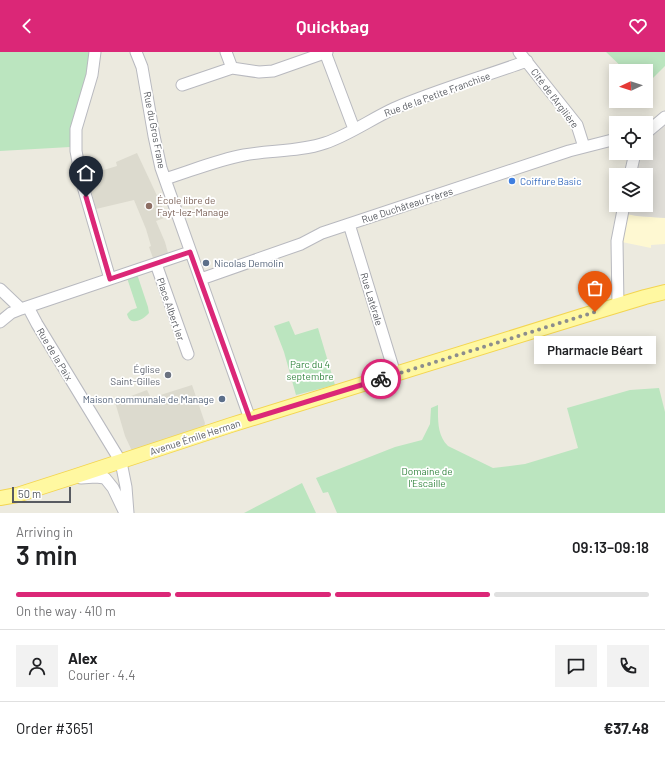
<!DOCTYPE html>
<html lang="en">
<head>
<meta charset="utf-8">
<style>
  :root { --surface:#fff; --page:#f2f2f2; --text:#202124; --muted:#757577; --line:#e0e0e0; --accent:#db2777 }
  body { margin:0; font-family:Barlow,sans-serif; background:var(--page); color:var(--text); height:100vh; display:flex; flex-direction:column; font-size:15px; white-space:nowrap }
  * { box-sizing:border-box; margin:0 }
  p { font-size:13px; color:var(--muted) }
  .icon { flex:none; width:22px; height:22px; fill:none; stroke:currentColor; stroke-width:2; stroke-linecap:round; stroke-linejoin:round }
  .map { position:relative; height:461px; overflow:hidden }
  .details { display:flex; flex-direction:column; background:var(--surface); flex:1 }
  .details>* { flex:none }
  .needle { width:26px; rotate:266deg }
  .tools { position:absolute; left:609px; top:12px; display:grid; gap:8px }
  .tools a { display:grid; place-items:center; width:44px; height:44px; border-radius:0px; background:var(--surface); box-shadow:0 2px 10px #0003; font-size:20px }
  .scale { position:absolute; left:12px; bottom:10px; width:59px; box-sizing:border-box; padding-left:4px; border:2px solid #585b61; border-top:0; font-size:11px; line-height:14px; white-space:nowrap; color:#585b61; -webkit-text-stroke:3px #fff; paint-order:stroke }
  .pin { position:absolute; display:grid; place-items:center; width:34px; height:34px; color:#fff; margin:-41px -17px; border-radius:50% 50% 50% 0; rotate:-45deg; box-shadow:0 0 4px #0007 }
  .pin .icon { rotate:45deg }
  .courier { position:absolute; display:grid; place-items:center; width:40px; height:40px; margin:-20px; border:3px solid #db2777; border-radius:50%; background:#fff; color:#222; box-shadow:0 1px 5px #0007 }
  .bubble { position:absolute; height:28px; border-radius:0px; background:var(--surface); box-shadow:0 2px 10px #0003; font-size:13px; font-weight:600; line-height:28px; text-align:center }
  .headline em { font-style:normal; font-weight:600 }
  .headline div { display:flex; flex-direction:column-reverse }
  .headline { display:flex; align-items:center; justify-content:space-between; height:68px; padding:0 16px }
  h1 { font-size:26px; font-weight:600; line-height:30px }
  .bar { display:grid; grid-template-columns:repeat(4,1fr); gap:6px 4px; align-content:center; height:48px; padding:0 16px }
  .bar i { height:5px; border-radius:3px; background:var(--line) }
  .bar .on { background:var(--accent) }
  .bar p { grid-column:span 4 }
  .line { display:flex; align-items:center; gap:10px; padding:0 16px; border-top:1px solid var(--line) }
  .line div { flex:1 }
  .round { display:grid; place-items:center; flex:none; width:42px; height:42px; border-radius:0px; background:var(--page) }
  header { display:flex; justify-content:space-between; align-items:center; height:52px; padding:0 16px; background:var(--accent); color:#fff; font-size:18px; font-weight:600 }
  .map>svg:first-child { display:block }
  .commercial { fill:#fef8d2 }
  .industrial { fill:#dfddd7 }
  .education { fill:#dcdace }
  .green { fill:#bbe5bf }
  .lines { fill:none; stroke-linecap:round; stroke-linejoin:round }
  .minor-casing { stroke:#b8b9bf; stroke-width:13 }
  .major-casing { stroke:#f3d551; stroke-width:16 }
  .minor { stroke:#fff; stroke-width:11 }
  .major { stroke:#fff8a1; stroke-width:14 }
  .done { stroke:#8c8d8d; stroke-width:4; stroke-dasharray:0 7.2 }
  .route { stroke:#db2777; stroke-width:5 }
  .shop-dot { fill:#3f7fe0; stroke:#fff; stroke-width:1.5 }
  .education-dot { fill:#8d6e63; stroke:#fff; stroke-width:1.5 }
  .service-dot { fill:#5c6f8a; stroke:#fff; stroke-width:1.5 }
  .worship-dot { fill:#6b7280; stroke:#fff; stroke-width:1.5 }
  .labels { text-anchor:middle; stroke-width:3.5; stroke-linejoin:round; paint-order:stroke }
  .street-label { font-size:10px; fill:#585b61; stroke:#fff }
  .shop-label { font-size:10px; fill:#366cbe; stroke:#fff; text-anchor:start }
  .education-label { font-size:10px; fill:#785e54; stroke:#fff; text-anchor:start }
  .service-label { font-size:10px; fill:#4e5e75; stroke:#fff; text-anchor:start }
  .park-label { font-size:10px; fill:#33853f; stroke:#fff }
  .worship-label { font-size:10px; fill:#5b616d; stroke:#fff; text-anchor:end }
</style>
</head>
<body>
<header><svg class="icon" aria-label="back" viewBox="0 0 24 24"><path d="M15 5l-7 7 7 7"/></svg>Quickbag<svg class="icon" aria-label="heart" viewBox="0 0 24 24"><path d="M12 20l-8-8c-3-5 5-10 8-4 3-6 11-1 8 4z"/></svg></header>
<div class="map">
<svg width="665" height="461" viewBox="0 0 665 461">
  <rect width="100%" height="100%" fill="#eceadf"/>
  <path class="commercial" d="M622 161 637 164 665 166V192L651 193V196L617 189Z"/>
  <path class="industrial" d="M665 65V166L637 164 622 161 624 153H646V123H630L638 101H646V87Z"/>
  <path class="education" d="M137 101 167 165 156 169 165 190 168 201 153 206 149 195 151 194 146 177 134 148 96 157 87 123 117 114 116 110Z
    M192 333 205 371 204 375 132 399 125 384 115 350 147 338 151 346Z"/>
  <path class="green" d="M0 0H90L87 21 71 77 70 95 0 99Z
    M606 0H665V14L646 33V19H626Z
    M136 222 138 225 148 255 149 261C143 268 130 275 127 262L131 258 137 256 127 226Z
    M289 269 295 283 318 276 335 333 296 343 284 300 274 274Z
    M659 336 665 360V461H337L328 440 323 441 316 426 395 395 422 388 430 372 431 356 438 353C438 368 437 383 448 394L493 416 525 412 578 396 567 356 630 338Z
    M302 431 316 461H244Z"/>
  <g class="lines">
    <defs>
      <path id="minor" d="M95 0 92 23 76 77V99L82 131 110 227
        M136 0 142 15 154 84 161 116 250 367
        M226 0 232 16
        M325 0 354 77
        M519 0 577 73 584 95
        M182 33 232 16 259 20 273 19 327 0
        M646 81 665 65
        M630 123 635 101
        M165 127C191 119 217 108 244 103 270 98 299 100 325 91 349 83 371 67 395 56 437 38 483 25 527 9
        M349 172 395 322
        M156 212 188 302
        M201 227 301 192 322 181 569 99 616 87
        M0 237 21 257
        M618 253 617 189 624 153
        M28 255 37 272 121 410 126 435 128 461
        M0 270 11 261 21 257 190 200
        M81 426 96 425 105 426 113 436 125 461"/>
      <path id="major" d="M0 446 17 443 73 425 231 373 582 264 645 245 665 240"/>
    </defs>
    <use href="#minor" class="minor-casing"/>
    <use href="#major" class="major-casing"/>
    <use href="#minor" class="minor"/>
    <use href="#major" class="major"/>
  </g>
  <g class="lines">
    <path class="done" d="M381 327 595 260"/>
    <path class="route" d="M86 145 110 227 190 200 250 367 381 327"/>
  </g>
  <circle class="shop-dot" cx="512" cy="129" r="4"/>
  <circle class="education-dot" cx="149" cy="154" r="4"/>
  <g class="service-dot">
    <circle cx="206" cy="211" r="4"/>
    <circle cx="222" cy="347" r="4"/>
  </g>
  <circle class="worship-dot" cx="168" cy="323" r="4"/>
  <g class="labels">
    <g class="street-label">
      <text transform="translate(437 42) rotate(-20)" y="4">Rue de la Petite Franchise</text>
      <text transform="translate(555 46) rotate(53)" y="4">Cité de l'Argilière</text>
      <text transform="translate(155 78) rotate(79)" y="4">Rue du Gros Frane</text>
      <text transform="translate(407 153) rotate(-18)" y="4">Rue Duchâteau Frères</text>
      <text transform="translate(372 247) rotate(73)" y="4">Rue Latérale</text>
      <text transform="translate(171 257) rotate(71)" y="4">Place Albert Ier</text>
      <text transform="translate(55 302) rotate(59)" y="4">Rue de la Paix</text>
      <text transform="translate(195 385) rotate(-18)" y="4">Avenue Émile Herman</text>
    </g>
    <g class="shop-label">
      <text x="520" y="133">Coiffure Basic</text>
    </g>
    <g class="education-label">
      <text x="157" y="152">École libre de<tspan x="157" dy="12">Fayt-lez-Manage</tspan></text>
    </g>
    <g class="service-label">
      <text x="214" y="215">Nicolas Demolin</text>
      <text x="214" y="351" text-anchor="end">Maison communale de Manage</text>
    </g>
    <g class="park-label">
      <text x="310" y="316">Parc du 4<tspan x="310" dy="12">septembre</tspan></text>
      <text x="427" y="423">Domaine de<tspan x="427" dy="12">l'Escaille</tspan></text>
    </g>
    <g class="worship-label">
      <text x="160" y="321">Église<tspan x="160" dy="12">Saint-Gilles</tspan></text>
    </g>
  </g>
</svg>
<div class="tools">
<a><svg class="needle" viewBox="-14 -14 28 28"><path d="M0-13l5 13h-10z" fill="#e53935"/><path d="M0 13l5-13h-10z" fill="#757577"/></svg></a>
<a><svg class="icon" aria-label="locate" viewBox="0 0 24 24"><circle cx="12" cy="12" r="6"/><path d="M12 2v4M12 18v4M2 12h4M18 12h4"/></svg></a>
<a><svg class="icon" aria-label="layers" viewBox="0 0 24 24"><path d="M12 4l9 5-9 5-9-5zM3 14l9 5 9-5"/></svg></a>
</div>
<div class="scale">50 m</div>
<div class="pin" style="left:595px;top:260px;background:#ea580c"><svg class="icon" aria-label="bag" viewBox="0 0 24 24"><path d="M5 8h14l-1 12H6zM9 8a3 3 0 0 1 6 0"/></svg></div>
<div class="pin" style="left:86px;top:145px;background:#1f2937"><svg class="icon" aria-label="home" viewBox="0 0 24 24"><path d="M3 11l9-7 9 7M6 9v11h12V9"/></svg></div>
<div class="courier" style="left:381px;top:327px"><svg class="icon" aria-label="bike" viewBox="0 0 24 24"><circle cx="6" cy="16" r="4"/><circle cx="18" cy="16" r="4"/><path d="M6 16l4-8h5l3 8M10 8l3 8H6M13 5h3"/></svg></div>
<div class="bubble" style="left:534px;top:284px;width:122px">Pharmacie Béart</div>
</div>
<section class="details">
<div class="headline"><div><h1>3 min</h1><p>Arriving in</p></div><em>09:13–09:18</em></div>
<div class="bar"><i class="on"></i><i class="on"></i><i class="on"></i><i></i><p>On the way · 410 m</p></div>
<div class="line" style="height:72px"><a class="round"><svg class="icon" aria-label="person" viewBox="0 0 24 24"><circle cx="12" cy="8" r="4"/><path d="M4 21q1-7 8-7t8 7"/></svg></a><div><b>Alex</b><p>Courier · 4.4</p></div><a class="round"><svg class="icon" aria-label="chat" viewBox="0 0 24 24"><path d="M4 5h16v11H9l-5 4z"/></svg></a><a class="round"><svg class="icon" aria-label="phone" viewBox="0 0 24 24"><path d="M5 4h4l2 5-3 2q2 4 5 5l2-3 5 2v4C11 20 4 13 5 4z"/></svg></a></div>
<div class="line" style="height:52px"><div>Order #3651</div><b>€37.48</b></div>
</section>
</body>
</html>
